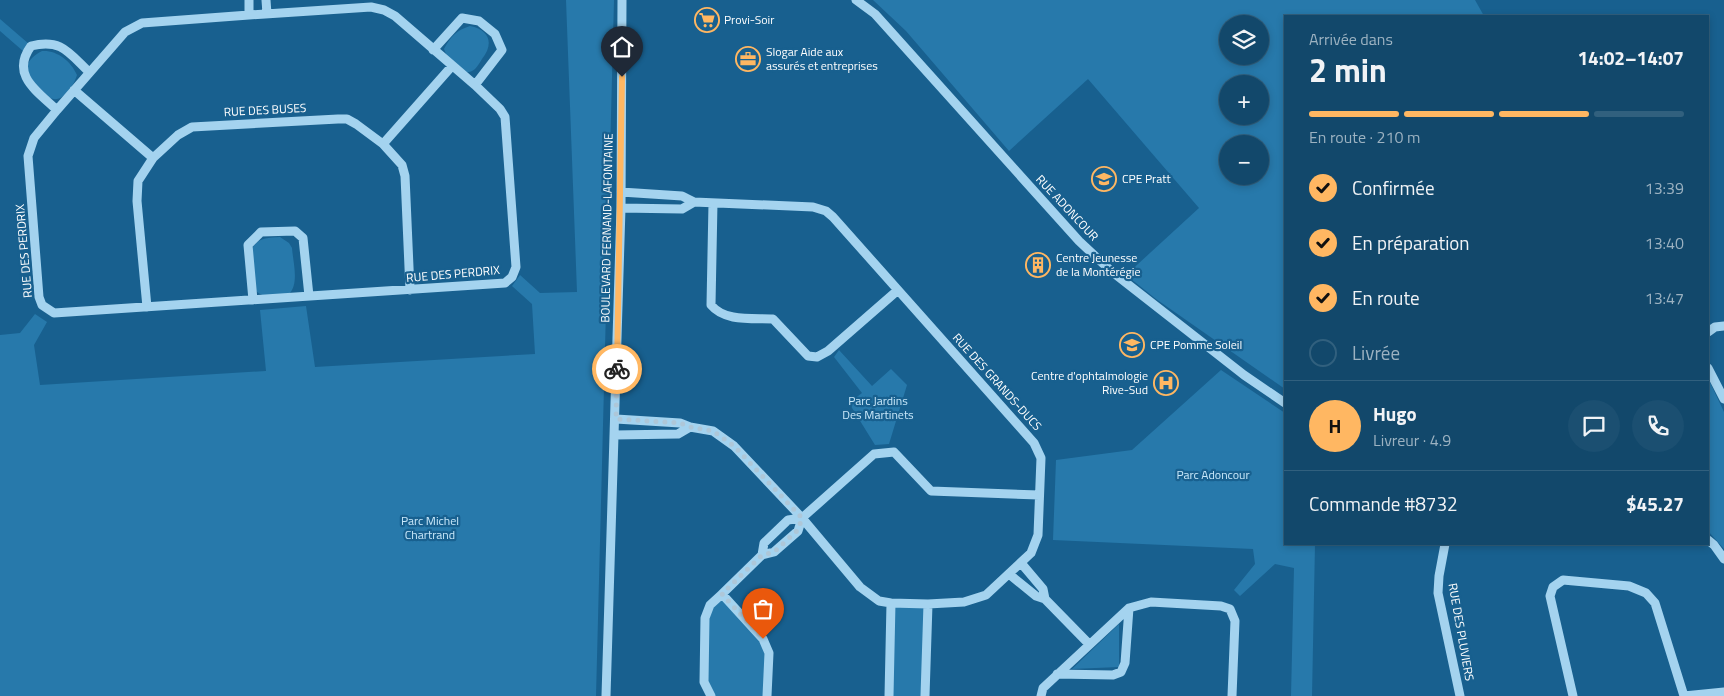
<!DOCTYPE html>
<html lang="fr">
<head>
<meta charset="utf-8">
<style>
  :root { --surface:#12486b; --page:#1b4f71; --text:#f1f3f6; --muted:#9cb2c1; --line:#31607e; --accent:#ffb762 }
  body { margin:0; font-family:"Titillium Web",sans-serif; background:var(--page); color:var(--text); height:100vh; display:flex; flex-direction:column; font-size:19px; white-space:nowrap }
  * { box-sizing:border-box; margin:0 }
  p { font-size:16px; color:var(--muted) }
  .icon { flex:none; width:28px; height:28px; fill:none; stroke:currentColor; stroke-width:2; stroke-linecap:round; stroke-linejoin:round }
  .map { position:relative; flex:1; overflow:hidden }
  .drawer { position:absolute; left:1284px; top:15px; width:425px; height:530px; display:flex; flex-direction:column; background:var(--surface); border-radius:0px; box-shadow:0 2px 8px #0003,0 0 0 1px var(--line) }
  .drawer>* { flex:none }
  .buttons { position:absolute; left:1219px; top:15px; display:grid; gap:10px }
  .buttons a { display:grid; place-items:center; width:50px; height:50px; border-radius:50%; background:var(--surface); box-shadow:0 2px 8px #0003,0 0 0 1px var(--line); font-size:25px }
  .pin { position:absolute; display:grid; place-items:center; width:42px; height:42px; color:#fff; margin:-51px -21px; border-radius:50% 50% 50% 0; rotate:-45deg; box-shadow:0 0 5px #0007 }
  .pin .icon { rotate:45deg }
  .courier { position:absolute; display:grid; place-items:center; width:50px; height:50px; margin:-25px; border:4px solid #ffb762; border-radius:50%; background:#fff; color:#222; box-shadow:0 1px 6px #0007 }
  .head em { font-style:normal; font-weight:700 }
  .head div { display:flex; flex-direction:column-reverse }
  .head { display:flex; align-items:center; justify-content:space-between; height:85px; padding:0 25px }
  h1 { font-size:32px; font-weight:700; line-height:38px }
  .bar { display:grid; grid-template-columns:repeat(4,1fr); gap:8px 5px; align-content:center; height:60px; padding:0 25px }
  .bar i { height:6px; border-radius:4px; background:var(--line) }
  .bar .active { background:var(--accent) }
  .bar p { grid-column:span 4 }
  .line { display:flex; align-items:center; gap:12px; padding:0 25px; border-top:1px solid var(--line) }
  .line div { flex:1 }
  .round { display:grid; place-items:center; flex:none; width:52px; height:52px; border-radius:26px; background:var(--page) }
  ol { padding:0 25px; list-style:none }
  li { display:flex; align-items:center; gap:15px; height:55px }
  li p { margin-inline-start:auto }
  li .icon { padding:5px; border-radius:50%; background:var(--accent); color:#111; stroke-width:4 }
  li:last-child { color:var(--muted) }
  li i { width:28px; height:28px; border:2px solid var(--line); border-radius:50% }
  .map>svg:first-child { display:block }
  .green { fill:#2779ab; fill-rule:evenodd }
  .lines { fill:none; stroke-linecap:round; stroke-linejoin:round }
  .minor { stroke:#a4d3ef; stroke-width:9 }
  .done { stroke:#aec7d8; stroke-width:5; stroke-dasharray:0 9 }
  .route { stroke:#ffb762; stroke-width:6 }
  .labels { text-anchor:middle; stroke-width:4.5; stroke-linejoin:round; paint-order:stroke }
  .poi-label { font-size:12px; fill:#fff; stroke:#18608f; text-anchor:start }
  .street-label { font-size:12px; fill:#fff; stroke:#18608f }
  .park-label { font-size:12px; fill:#cae9fb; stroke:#18608f }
</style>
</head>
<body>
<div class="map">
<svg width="1724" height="696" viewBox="0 0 1724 696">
  <rect width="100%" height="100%" fill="#18608f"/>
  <path class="green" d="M566 0H614L596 696H0V335L20 333 35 314 47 322 34 345 40 385 266 371 260 310 306 306 315 367 535 354 532 304 512 286 520 275 540 293 577 292Z
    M873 0H1475L1484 16H1285V389L1156 299 1126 275 1199 208 1088 79 1009 151 906 31ZM1228 24H1260V56H1228ZM1228 84H1260V116H1228ZM1228 144H1260V176H1228Z
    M0 19 29 44 23 51 0 31Z
    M470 26C490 30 494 44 482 59 480 62 478 66 475 69 462 80 448 60 444 49 450 37 457 30 470 26Z
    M42 51C57 50 71 61 77 75 74 85 63 104 50 98 47 97 44 93 41 91 24 78 20 62 42 51Z
    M280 237 289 243 292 248C293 262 299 282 290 293 278 295 265 300 256 291L252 249C258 237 268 238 280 237Z
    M839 350 872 386 891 369 907 385 889 444 875 445 849 403 862 393 834 357Z
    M1221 370 1285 413V544H1315L1312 696H1291L1294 568 1275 564 1240 596 1234 590 1255 564 1253 549 1053 540 1056 460 1132 450Z
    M1708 378 1724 412V549L1708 531Z
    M722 594 769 653 767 696H711L704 682 705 618Z
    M891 603 928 604 925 696H889Z
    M1119 624V667L1072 669Z"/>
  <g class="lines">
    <path class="minor" d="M249 0V15
      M266 0 267 14
      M856 0 875 14 1079 241 1111 271 1244 375 1285 403
      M371 7 384 10 395 16 475 85 500 109 505 117 516 267 512 277 505 283 54 313 42 305 39 297 28 156 34 138 57 110 125 32 142 23 249 15Z
      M433 50 462 18 479 21 495 34 502 50 475 85
      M74 90 153 158
      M57 110C37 91 10 75 31 46 61 38 69 53 89 72
      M383 144 452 66
      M713 203 711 305C725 322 752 318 773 319L808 356 817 357 828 351 898 290
      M621 208 682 209 694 202
      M253 300 248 245 261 232 295 231 303 238 309 296
      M147 307 137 201 138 181 153 158 178 135 192 127 338 119H347L356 124 383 144 402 165 405 176 410 290
      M1708 332 1715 327 1724 326
      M1708 368 1724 399
      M616 419 680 423 690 427 713 431 734 446 802 518 860 587 879 601 891 603 928 604 964 602 986 595 1031 553 1038 535 1041 458 1034 443 833 217 826 211 813 207 694 202 682 196 621 192
      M615 435 678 434 690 427
      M1708 540 1714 545 1724 559
      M1445 544 1439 576 1438 593 1460 696
      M762 555 764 543 788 520 802 518 874 454 894 452 931 491 1039 495
      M1009 574 1036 596 1045 599 1043 589 1021 563
      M722 594 762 555 774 552 798 531 802 518
      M1045 599 1089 644
      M1057 674 1113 675 1121 672 1125 663 1129 608
      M606 696 621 208 622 0
      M711 696 704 682 705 618 710 605 722 594 763 639 769 653 767 696
      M889 696 891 603
      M925 696 928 604
      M1041 696 1043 688 1129 608 1151 602 1221 606 1230 609 1235 621 1232 696
      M1573 696 1550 596 1553 587 1563 580 1629 586 1646 593 1655 603 1684 696
      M1684 696 1724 692"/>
  </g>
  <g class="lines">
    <path class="done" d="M617 369 616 419 680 423 690 427 713 431 734 446 802 518 798 530 774 552 762 555 722 594 763 639"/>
    <path class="route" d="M617 369 622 77"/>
  </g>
  <defs>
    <symbol id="supermarket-ring" viewBox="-11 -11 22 22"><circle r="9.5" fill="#18608f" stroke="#ffb762" stroke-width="1.5"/><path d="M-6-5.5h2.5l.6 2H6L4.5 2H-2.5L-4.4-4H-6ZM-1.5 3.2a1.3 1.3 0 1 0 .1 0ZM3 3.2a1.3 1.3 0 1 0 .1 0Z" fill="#ffb762"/></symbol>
    <symbol id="office-ring" viewBox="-11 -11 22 22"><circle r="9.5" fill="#18608f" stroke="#ffb762" stroke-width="1.5"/><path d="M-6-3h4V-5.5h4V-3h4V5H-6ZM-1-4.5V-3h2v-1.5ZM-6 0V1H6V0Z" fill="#ffb762"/></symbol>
    <symbol id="school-ring" viewBox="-11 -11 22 22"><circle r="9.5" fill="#18608f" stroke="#ffb762" stroke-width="1.5"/><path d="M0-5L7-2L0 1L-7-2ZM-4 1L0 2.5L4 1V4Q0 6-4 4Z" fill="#ffb762"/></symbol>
    <symbol id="building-ring" viewBox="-11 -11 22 22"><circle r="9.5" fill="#18608f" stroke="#ffb762" stroke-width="1.5"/><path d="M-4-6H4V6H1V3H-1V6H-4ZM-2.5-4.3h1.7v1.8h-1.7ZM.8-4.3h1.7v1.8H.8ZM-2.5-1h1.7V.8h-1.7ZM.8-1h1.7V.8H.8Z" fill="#ffb762"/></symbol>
    <symbol id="hospital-ring" viewBox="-11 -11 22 22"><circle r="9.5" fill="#18608f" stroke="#ffb762" stroke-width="1.5"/><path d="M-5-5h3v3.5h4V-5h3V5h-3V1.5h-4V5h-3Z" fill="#ffb762"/></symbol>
  </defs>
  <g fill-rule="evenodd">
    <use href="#supermarket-ring" x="693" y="6" width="28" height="28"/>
    <use href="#office-ring" x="734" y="45" width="28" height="28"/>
    <use href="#school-ring" x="1090" y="165" width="28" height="28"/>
    <use href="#building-ring" x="1024" y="251" width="28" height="28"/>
    <use href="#school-ring" x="1118" y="331" width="28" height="28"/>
    <use href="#hospital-ring" x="1152" y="369" width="28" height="28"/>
  </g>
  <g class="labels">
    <g class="poi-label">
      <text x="724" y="24">Provi-Soir</text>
      <text x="766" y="56">Slogar Aide aux<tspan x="766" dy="14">assurés et entreprises</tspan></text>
      <text x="1122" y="183">CPE Pratt</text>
      <text x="1056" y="262">Centre Jeunesse<tspan x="1056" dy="14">de la Montérégie</tspan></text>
      <text x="1150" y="349">CPE Pomme Soleil</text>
      <text x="1148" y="380" text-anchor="end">Centre d'ophtalmologie<tspan x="1148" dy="14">Rive-Sud</tspan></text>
    </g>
    <g class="street-label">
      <text transform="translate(265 110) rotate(-3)" y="4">RUE DES BUSES</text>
      <text transform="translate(1067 208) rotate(47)" y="4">RUE ADONCOUR</text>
      <text transform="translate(607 228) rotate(-89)" y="4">BOULEVARD FERNAND-LAFONTAINE</text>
      <text transform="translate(24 251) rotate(-95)" y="4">RUE DES PERDRIX</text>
      <text transform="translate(453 274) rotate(-5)" y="4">RUE DES PERDRIX</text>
      <text transform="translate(997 382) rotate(48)" y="4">RUE DES GRANDS-DUCS</text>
      <text transform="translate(1461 632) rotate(80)" y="4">RUE DES PLUVIERS</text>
    </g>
    <g class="park-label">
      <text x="878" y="405">Parc Jardins<tspan x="878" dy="14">Des Martinets</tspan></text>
      <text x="1213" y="479">Parc Adoncour</text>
      <text x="430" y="525">Parc Michel<tspan x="430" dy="14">Chartrand</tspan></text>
    </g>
  </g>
</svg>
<div class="buttons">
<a><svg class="icon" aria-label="layers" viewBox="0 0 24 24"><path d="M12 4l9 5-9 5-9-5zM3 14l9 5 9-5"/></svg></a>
<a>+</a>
<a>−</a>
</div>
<div class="pin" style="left:763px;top:639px;background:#ea580c"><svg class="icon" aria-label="bag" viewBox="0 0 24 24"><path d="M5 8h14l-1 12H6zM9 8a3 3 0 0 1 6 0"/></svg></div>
<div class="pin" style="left:622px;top:77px;background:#1f2937"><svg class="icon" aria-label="home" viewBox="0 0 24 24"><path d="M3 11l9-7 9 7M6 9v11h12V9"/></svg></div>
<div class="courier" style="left:617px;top:369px"><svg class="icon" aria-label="bike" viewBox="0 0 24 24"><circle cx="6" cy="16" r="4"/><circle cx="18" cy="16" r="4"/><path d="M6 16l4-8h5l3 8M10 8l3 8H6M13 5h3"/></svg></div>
<section class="drawer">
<div class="head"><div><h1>2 min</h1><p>Arrivée dans</p></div><em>14:02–14:07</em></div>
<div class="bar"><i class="active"></i><i class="active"></i><i class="active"></i><i></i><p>En route · 210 m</p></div>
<ol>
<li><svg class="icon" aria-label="check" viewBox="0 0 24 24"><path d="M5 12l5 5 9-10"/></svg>Confirmée<p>13:39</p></li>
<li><svg class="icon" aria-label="check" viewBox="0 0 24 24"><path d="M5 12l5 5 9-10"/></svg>En préparation<p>13:40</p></li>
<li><svg class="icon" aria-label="check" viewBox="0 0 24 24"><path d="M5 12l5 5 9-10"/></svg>En route<p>13:47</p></li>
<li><i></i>Livrée</li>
</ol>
<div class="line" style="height:90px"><b class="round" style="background:var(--accent);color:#111">H</b><div><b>Hugo</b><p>Livreur · 4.9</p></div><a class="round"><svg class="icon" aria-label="chat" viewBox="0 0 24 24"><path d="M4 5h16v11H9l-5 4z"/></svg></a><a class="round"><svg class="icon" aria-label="phone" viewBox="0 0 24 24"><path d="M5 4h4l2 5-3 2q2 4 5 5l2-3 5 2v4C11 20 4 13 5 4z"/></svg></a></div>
<div class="line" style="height:65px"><div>Commande #8732</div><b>$45.27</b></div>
</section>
</div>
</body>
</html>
